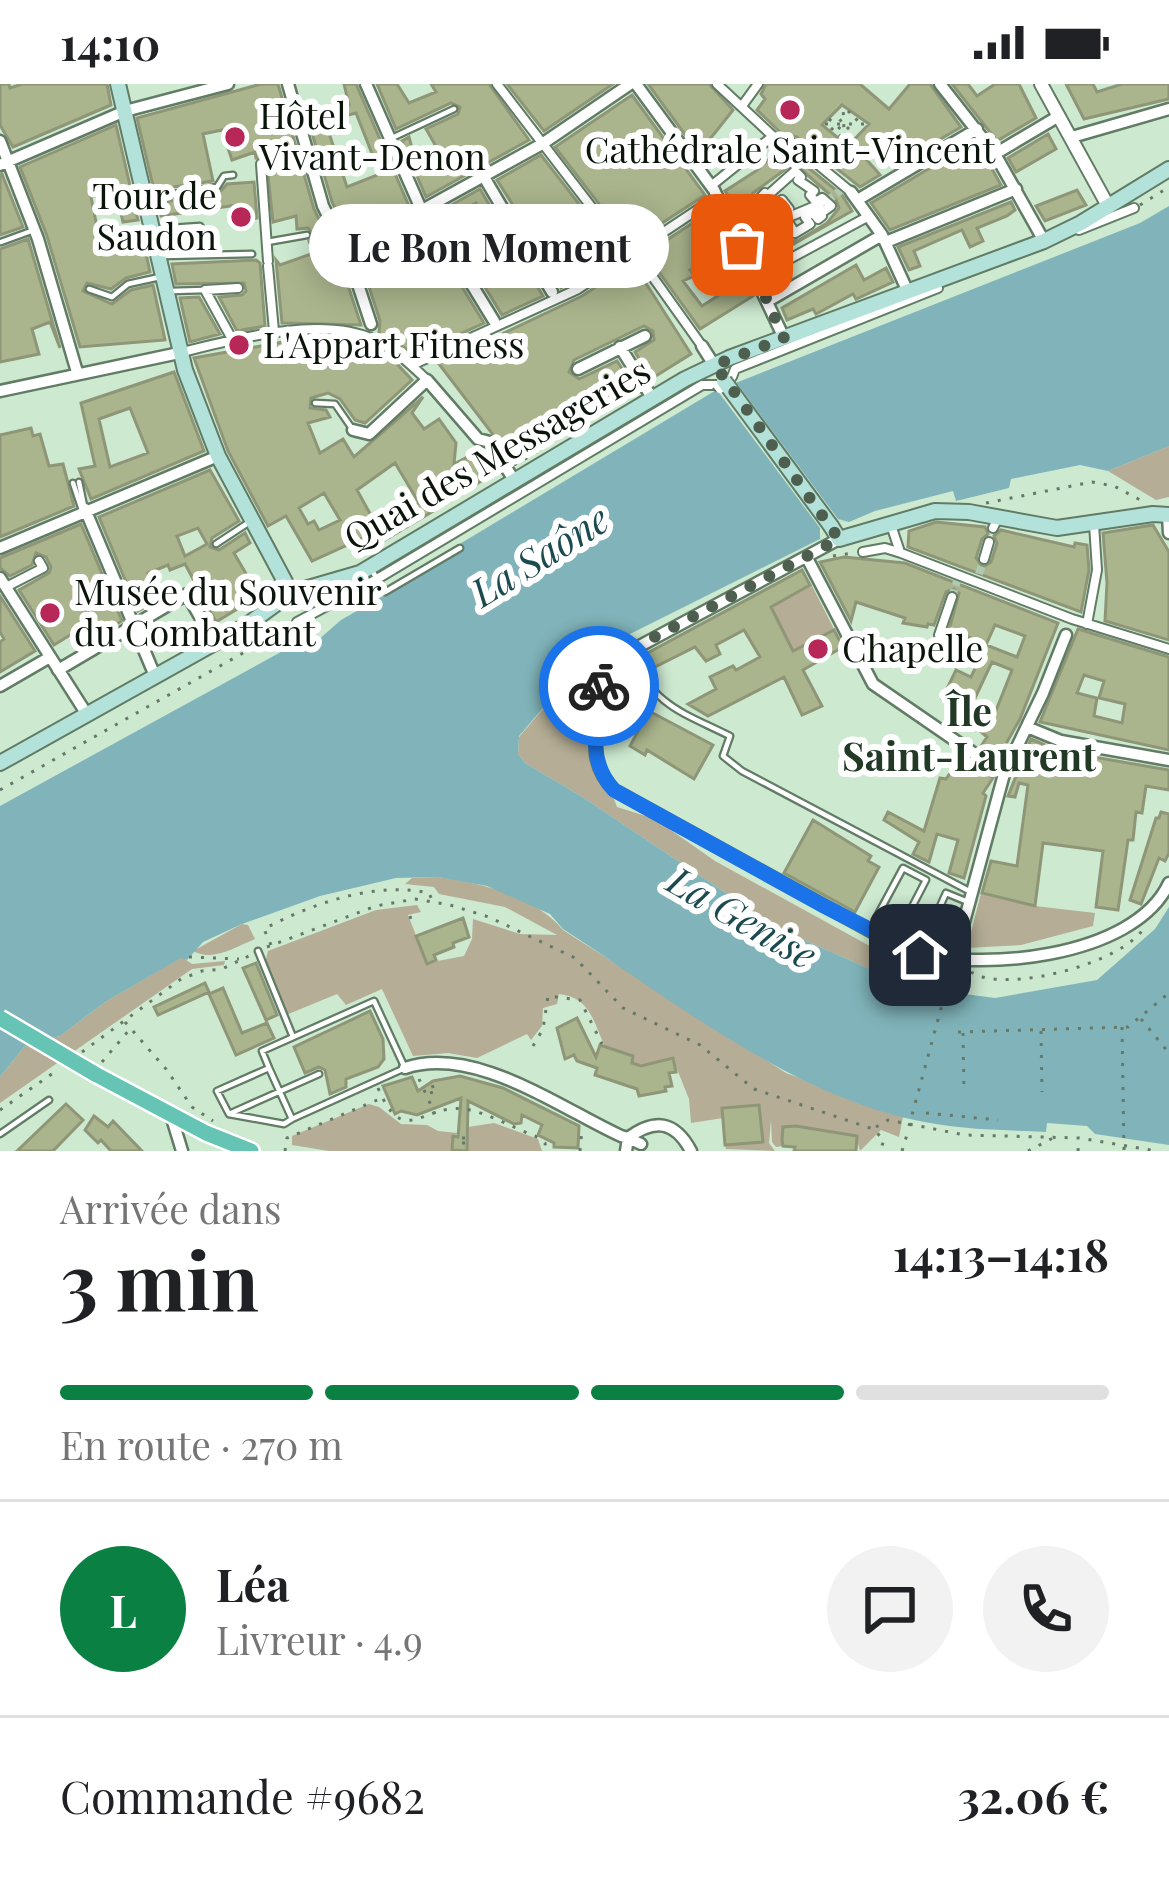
<!DOCTYPE html>
<html lang="fr">
<head>
<meta charset="utf-8">
<style>
  :root { --surface:#fff; --page:#f2f2f2; --text:#202124; --muted:#757577; --line:#e0e0e0; --accent:#0b8043 }
  body { margin:0; font-family:"Playfair Display",serif; background:var(--page); color:var(--text); height:100vh; display:flex; flex-direction:column; font-size:45px; white-space:nowrap }
  * { box-sizing:border-box; margin:0 }
  p { font-size:39px; color:var(--muted) }
  .icon { flex:none; width:66px; height:66px; fill:none; stroke:currentColor; stroke-width:2; stroke-linecap:round; stroke-linejoin:round }
  .map { position:relative; height:1067px; overflow:hidden }
  .side { display:flex; flex-direction:column; background:var(--surface); flex:1 }
  .side>* { flex:none }
  .pin { position:absolute; display:grid; place-items:center; width:102px; height:102px; color:#fff; margin:-51px; border-radius:24px; box-shadow:0 6px 18px #0006 }
  .courier { position:absolute; display:grid; place-items:center; width:120px; height:120px; margin:-60px; border:9px solid #1a73e8; border-radius:50%; background:#fff; color:#222; box-shadow:0 3px 15px #0007 }
  .bubble { position:absolute; height:84px; border-radius:42px; background:var(--surface); box-shadow:0 6px 30px #0003; font-size:39px; font-weight:700; line-height:84px; text-align:center }
  .headline em { font-style:normal; font-weight:700 }
  .headline div { display:flex; flex-direction:column-reverse }
  .headline { display:flex; align-items:center; justify-content:space-between; height:204px; padding:0 60px }
  h1 { font-size:78px; font-weight:700; line-height:90px }
  .bar { display:grid; grid-template-columns:repeat(4,1fr); gap:18px 12px; align-content:center; height:144px; padding:0 60px }
  .bar i { height:15px; border-radius:9px; background:var(--line) }
  .bar .selected { background:var(--accent) }
  .bar p { grid-column:span 4 }
  .line { display:flex; align-items:center; gap:30px; padding:0 60px; border-top:3px solid var(--line) }
  .line div { flex:1 }
  .round { display:grid; place-items:center; flex:none; width:126px; height:126px; border-radius:63px; background:var(--page) }
  .status { display:flex; justify-content:space-between; align-items:center; height:84px; padding:0 60px; background:var(--surface); direction:ltr }
  .status svg { height:33px; fill:currentColor }
  .map>svg:first-child { display:block }
  .green { fill:#b5ad95 }
  .water { fill:#80b4ba }
  .pier { fill:#cde9d0 }
  .building { fill:#aab58d; stroke:#8e9677; stroke-width:3; fill-rule:evenodd }
  .lines { fill:none; stroke-linecap:round; stroke-linejoin:round }
  .pedestrian-tunnel { stroke:#b0c9b2; stroke-width:8; stroke-dasharray:8 4; stroke-linecap:butt }
  .service-casing { stroke:#617b64; stroke-width:9 }
  .pedestrian-casing { stroke:#617b64; stroke-width:12 }
  .minor-casing { stroke:#617b64; stroke-width:15 }
  .tertiary-casing { stroke:#617b64; stroke-width:16 }
  .secondary-casing { stroke:#617b64; stroke-width:18 }
  .primary-casing { stroke:#fff; stroke-width:20 }
  .path { stroke:#667968; stroke-width:3; stroke-dasharray:3 9; stroke-linecap:butt }
  .service { stroke:#fff; stroke-width:4.5 }
  .pedestrian { stroke:#fff; stroke-width:8 }
  .minor { stroke:#fff; stroke-width:10 }
  .tertiary { stroke:#fff; stroke-width:12 }
  .secondary { stroke:#b2e2da; stroke-width:14 }
  .primary { stroke:#66c4b5; stroke-width:15 }
  .pedestrian-bridge-casing { stroke:#617b64; stroke-width:12; stroke-linecap:butt }
  .secondary-bridge-casing { stroke:#617b64; stroke-width:18; stroke-linecap:butt }
  .primary-bridge-casing { stroke:#fff; stroke-width:20; stroke-linecap:butt }
  .path-bridge { stroke:#667968; stroke-width:3; stroke-dasharray:3 9; stroke-linecap:butt }
  .pedestrian-bridge { stroke:#fff; stroke-width:8 }
  .secondary-bridge { stroke:#b2e2da; stroke-width:14 }
  .primary-bridge { stroke:#66c4b5; stroke-width:15 }
  .done { stroke:#4e5f50; stroke-width:12; stroke-dasharray:0 21.6 }
  .route { stroke:#1a73e8; stroke-width:15 }
  .poi-dot { fill:#b72858; stroke:#fff; stroke-width:4.5 }
  .labels { text-anchor:middle; stroke-width:12; stroke-linejoin:round; paint-order:stroke }
  .poi-label { font-size:36px; fill:#0a140b; stroke:#fff; text-anchor:start }
  .street-label { font-size:36px; fill:#0a140b; stroke:#fff }
  .water-label { font-size:39px; font-style:italic; fill:#1b4a4f; stroke:#fff }
  .neighbourhood-label { font-size:39px; font-weight:bold; fill:#213925; stroke:#fff }
</style>
</head>
<body>
<div class="status"><b>14:10</b><svg viewBox="0 0 49 12"><path d="M0 12V9h3v3zM5 12V6h3v6zM10 12V3h3v9zM15 12V0h3v12zM26 1h20v11H26zM47 4h2v5h-2z"/></svg></div>
<div class="map">
<svg width="1169" height="1067" viewBox="0 0 1169 1067">
  <rect width="100%" height="100%" fill="#cde9d0"/>
  <path class="green" d="M1169 362V413L1156 416 1108 387Z
    M811 500 834 545 793 567 771 523Z
    M554 612 559 630 571 638H584L617 723 655 735 715 777 917 888 911 903 781 846 581 712 525 679 518 670 519 653Z
    M438 793C481 799 535 812 563 846L786 989 903 1033 899 1053 881 1046 860 1067 856 1052 784 1043 783 1062 776 1063 772 1058 771 1036 769 1059 775 1067 726 1065 725 1061 762 1057 757 1034 761 1032 759 1021 735 1026 734 1022 723 1024V1034L691 1039 689 1015 673 975 661 977 647 986 631 979 633 972 605 963C593 937 591 914 559 910L557 920 543 924 542 942 531 956 527 950 477 974 448 969 413 972 382 905 346 921 337 910 286 931 265 879 268 867 376 826 417 821 421 828 408 831 427 879 464 872 472 855 473 835 520 850 557 851 505 823 439 810 434 803 405 800 412 794Z
    M981 809 1035 822 1095 829 1093 842 1021 861 967 864Z
    M242 840 248 841 255 855C235 863 213 878 193 867Z
    M182 873 192 880 225 877 224 881 192 885 0 1019V993L24 963 60 952 105 918Z
    M369 1020 379 1023 401 1040 427 1041 438 1047 458 1049 453 1053 452 1066 459 1067H329L292 1061V1052Z
    M494 1039 538 1055 542 1067H467L468 1043Z"/>
  <path class="water" d="M1169 122V362L1108 387 1080 381 1011 395 1009 404 956 417 953 407 875 427 849 438 838 437 825 445 820 455 622 554 566 597 519 652 518 670 525 679 581 712 781 846 911 903 995 914 1097 896 1155 845 1169 823V1061L1095 1050 1087 1042 1047 1039 1046 1048C1009 1046 971 1046 936 1040 800 1019 676 918 563 845L550 830 487 802 438 793 396 794 320 812 242 840 203 858 187 876 181 874 105 918 60 952 24 963 0 993V722L290 563 317 557 341 536 462 467 458 461 713 308 1140 139Z"/>
  <path class="pier" d="M738 292 736 298 838 435 849 438 837 437 825 445 820 455V444L717 306 708 305Z"/>
  <path class="building" d="M0 0H9L10 4 22 0H107L111 21 13 63 0 41Z
    M261 0H278L314 125 341 180 361 241 282 239 276 176 280 181 314 169 309 157 314 151 308 144 297 145 296 132 273 138 266 73 256 74 255 68 232 76 222 46 203 50 213 97 154 106 137 34Z
    M344 0H356L409 122 350 155 332 118 307 32 349 21ZM356 29 380 90 347 103 325 37Z
    M377 0H397L409 19 436 8 431 0H489L529 56 426 113 402 57 409 53 415 75 424 78 441 71 426 45 458 30 460 23 451 19 396 45Z
    M507 0H613L544 47Z
    M648 0H709L733 26 710 55 715 59 700 71Z
    M766 0H860L889 25 910 0H930L961 43 915 70 905 53 891 66 884 59 867 76 880 91 860 103 797 53 780 48 757 26 765 15 761 10ZM842 21 869 40 848 62 822 41Z
    M952 0H968L977 12 995 0H1019L1036 34 997 57Z
    M1066 0H1093L1097 8 1122 0H1169V15L1084 35Z
    M632 11 705 111 630 160 555 63Z
    M116 41 138 136 123 138 116 108 91 113 97 143 115 138V145L141 146 150 188 126 194 111 205 87 199 83 207 112 220 131 206 153 201 165 256 80 263 47 152 20 83Z
    M1048 50 1056 65 1016 88 1008 74Z
    M974 58 957 69 967 84 986 74 1001 101 890 146 871 119Z
    M780 65 788 67 842 111 852 127 760 179 754 167 777 162 786 150 792 157 799 156 827 139 839 124 836 116 794 79 753 109 751 117 761 128 745 135 725 107 756 87Z
    M541 71 617 169 561 204 540 169 543 168 497 96Z
    M2 90 23 143 0 151V91Z
    M254 98 257 134 237 137V121L161 132 158 119 219 109 227 100Z
    M480 105 543 212 502 231 439 128ZM476 119 488 139 470 150 463 149 452 132Z
    M1077 106 1086 121 1045 137 1036 122Z
    M1011 118 1015 126 1007 132 977 144 983 157 970 163 962 146 914 167 920 182 909 186 898 163Z
    M712 126 753 212 700 245 646 170ZM714 170 730 204 702 222 683 197 694 192 690 186Z
    M422 137 484 239 421 268 410 267 379 249 380 237 359 172 375 163 385 179 395 180 398 172 390 155Z
    M28 155 60 264 50 238 32 245 39 270 0 278V165Z
    M256 176 260 179 265 242 237 247 219 213 242 211 246 207 244 199 176 200 172 180Z
    M633 179 691 270 651 295 635 268 654 256 653 247 644 242 574 276 569 288 579 295 617 277 635 305 514 378 439 280 582 212Z
    M856 181 864 196 886 184 893 198 856 215 853 210 816 230 813 225 787 236 782 224Z
    M199 213 220 250 190 258 180 214Z
    M305 254 352 257 372 264 397 280 412 296 365 339 355 336 340 315 328 309 311 314 310 324 326 326 330 333 308 339 320 369 343 355 354 373 423 313 412 329 424 345 439 335 456 359 454 380 481 366 497 387 467 406 464 402 442 415 445 420 370 465 363 454 312 477 286 432 268 442 228 367 194 274ZM395 379 419 419 378 444 357 406ZM324 409 340 436 319 446 314 437 308 440 299 424Z
    M174 288 204 367 91 415 79 385 95 382 81 319ZM130 324 148 369 110 383 99 335Z
    M31 344 33 352 40 350 49 382 63 380 74 422 0 453V351Z
    M210 386 239 437 212 454 210 463 219 466 245 449 250 459 234 469 259 512 216 538 185 480 170 486 168 481 148 489 160 515 138 527 99 433ZM198 444 207 460 185 472 177 452Z
    M936 438 985 443 988 450 982 455 976 474 983 483 991 478 997 459 994 452 1001 446 1074 463 1075 459 1087 461 1089 486 1081 528 908 463 909 447Z
    M81 440 122 537 95 553 88 540 54 561 19 506 49 489 51 483 46 473 36 469 32 481 10 492 0 484V474Z
    M1153 441 1169 468V556L1105 537 1107 499 1103 449Z
    M844 473 905 479 1058 539 1020 635 998 674 981 662 987 653 980 647 988 632 993 634 1012 586 992 578 960 646 950 638 958 622 942 615 956 586 971 593 980 574 976 572 980 564 971 561 973 555 949 546 959 509 954 505 946 508 934 541 928 540 927 543 903 539 905 534 856 518 851 537 820 478ZM995 541 1025 552 1017 573 986 561Z
    M802 486 810 501 771 523 793 567 834 546 843 563 803 586 822 622 802 631 784 593 708 632 688 620 716 605 710 593 733 582 736 586 760 573 744 546 716 561 720 570 706 577 695 563 649 586 642 572Z
    M0 512 35 567 0 588V558L4 555 0 548Z
    M1078 545 1169 573V666L1040 638ZM1084 591 1104 597 1099 614 1125 620 1122 639 1094 632 1097 614 1077 609Z
    M649 627 713 661 694 695 647 666 645 671 630 662Z
    M1031 655 1059 667 1169 686V706L1146 702 1142 729 1136 728 1133 756H1128L1118 826 1096 823 1103 767 1043 759 1035 822 982 809 991 777 1017 782 1028 701 1019 699 1015 713 1008 712Z
    M962 673 993 694 983 709 986 712 964 794 949 789 958 756 937 750 929 778 913 770 919 758 884 736 888 728 924 747 940 694 946 695Z
    M1161 728 1169 730V769L1165 777 1159 774 1141 820 1130 816 1156 734H1159Z
    M813 736 871 772 868 777 879 783 855 828 784 789Z
    M463 834 469 853 453 859 454 863 434 871 436 876 427 880 416 852Z
    M256 879 277 931 266 936 243 884Z
    M205 899 209 908 158 931 154 923Z
    M223 904 242 949 267 939 274 954 236 971 209 910Z
    M370 927 383 955 384 975 378 983 346 995V1003L330 1010 325 986 319 983 305 989 294 963Z
    M577 934 596 973 600 961 633 972 632 979 641 982 673 974 676 988 669 989 672 1002 665 1003 666 1007 639 1012 637 1005 595 991 597 984 577 977 574 971 565 975 557 944Z
    M412 993 418 1007 433 997 460 992 503 1004 579 1042 578 1064 554 1063V1059L538 1051 542 1041 522 1031 521 1039 514 1040 468 1017 467 1067 452 1066 453 1052 458 1053 461 1014 417 1031 401 1027 395 1030 383 1002Z
    M66 1020 83 1036 53 1067H17Z
    M759 1021 763 1058 725 1061 722 1024Z
    M94 1032 108 1043 113 1037 142 1067H111L101 1056 98 1059 85 1046Z
    M796 1042 857 1052 856 1067H794L795 1063 783 1062 782 1056 783 1043Z"/>
  <g class="lines">
    <path class="pedestrian-tunnel" d="M261 80 307 67
      M827 117 840 107
      M979 490 984 475
      M952 513 957 497"/>
    <defs>
      <path id="service" d="M394 53 454 25
        M149 114 217 103 224 92 233 91
        M156 145 200 142 208 153 209 171
        M1 158 34 146
        M267 158 307 151
        M162 172 252 170
        M89 205 112 213 128 200 160 193
        M171 207 205 206
        M315 319 335 320 351 343
        M79 398 84 422
        M73 399 82 426
        M216 460 251 437
        M371 485 385 508 460 464
        M628 568C657 623 677 626 730 652L723 672 742 687 969 807
        M875 836 903 784 926 796 899 848 925 856 946 809 968 818
        M258 867 293 953
        M269 984 292 1035 405 984 374 917 262 967 269 984 217 1007 229 1030 319 990
        M229 1030 284 1040 292 1035
        M0 1050 49 1016"/>
      <path id="pedestrian" d="M497 0 629 172
        M717 0 776 55 792 59 851 108
        M742 22 758 0
        M261 80 268 177
        M795 87 801 93 798 96 814 107 810 111 816 118 822 114 831 122 824 127 818 125 822 132 818 135 813 129 805 133 810 140 795 149 788 138 772 150 774 154 758 160 749 142 760 136 764 142 789 125 782 116 769 127V121L759 115 765 109 767 112Z
        M711 102 773 52
        M784 135 820 120
        M1079 146 1134 124
        M378 150 390 173
        M635 168 702 262
        M268 182 274 247
        M756 193 869 132
        M232 255 205 206 238 204
        M182 268C236 255 322 231 375 256 395 265 411 281 427 296
        M412 281 578 205 718 112
        M732 293 735 285 938 204
        M890 438 900 468
        M993 444 995 440
        M863 468 885 464 901 469 1072 535 1169 565
        M984 475 989 458
        M6 503 43 484 39 477
        M297 538 377 495 702 301H717
        M1087 540 1097 486 1094 440
        M939 551 952 513"/>
      <path id="minor" d="M288 0 323 122 350 176 371 240
        M366 0 421 125
        M636 0 714 106 784 254
        M940 0 995 70 1044 157
        M1072 53 1169 25
        M0 57 38 155 77 288
        M995 70 1059 32
        M0 81 125 27 228 0
        M484 93 552 208
        M851 108 882 151 908 208
        M859 115 977 45
        M425 124 494 237
        M886 158 1016 105
        M346 168 542 60 630 0
        M768 217 882 151
        M702 262 714 281
        M620 263 651 312
        M578 285 645 252
        M0 307 179 269
        M353 346 369 350 427 296 478 355 490 358 514 396
        M85 425 155 592
        M1168 431 1169 449
        M839 455 595 586 593 592C615 632 574 663 614 706L905 866C975 889 1134 875 1169 799
        M0 464 218 372
        M807 474 873 600 1004 690
        M0 494 86 629
        M58 586 187 510 215 559
        M0 602 50 573
        M1027 643 1061 657 1169 676
        M954 875 1004 690 1043 609 1066 551
        M405 984C475 961 560 1024 621 1052L628 1054C655 1034 675 1037 691 1067
        M171 1031 182 1067
        M626 1067 628 1054 641 1060"/>
      <path id="tertiary" d="M1041 0 1107 120"/>
      <path id="secondary" d="M118 0 185 286 218 372 291 509
        M831 442 839 455 935 427 969 428 1057 444 1153 430 1169 431
        M0 679 247 541 291 509 360 489 685 295 729 274 1044 157 1081 139 1169 85"/>
      <path id="primary" d="M95 990 206 1049 251 1067"/>
    </defs>
    <use href="#service" class="service-casing"/>
    <use href="#pedestrian" class="pedestrian-casing"/>
    <use href="#minor" class="minor-casing"/>
    <use href="#tertiary" class="tertiary-casing"/>
    <use href="#secondary" class="secondary-casing"/>
    <use href="#primary" class="primary-casing"/>
    <path class="path" d="M829 35 844 48 858 34
      M825 40H865
      M831 46 850 27
      M839 53 844 48 843 20
      M1140 121 1169 103
      M514 381 537 368
      M986 419 1092 398 1114 402 1144 418
      M833 472 853 469
      M0 706 291 542
      M409 834 414 832
      M271 861 264 845C311 820 375 797 429 809L432 816
      M267 863 376 822 415 815 450 821 489 833 575 874 623 924 700 961 754 1005 873 1045 884 1056 880 1067
      M189 873 239 875
      M971 888C1005 911 1130 878 1146 840
      M948 899 951 887
      M1141 935 1169 969
      M125 938 166 985 192 1023 213 1037
      M1122 943 1124 1067
      M1041 947 1042 1008
      M958 948 1128 943 1169 909
      M963 949 964 1006
      M533 962 543 945 548 912 580 916 602 960
      M82 968 181 895 202 887 222 885 253 870
      M102 978 130 945
      M419 995 435 1030
      M378 1004C404 1065 421 1020 464 1025 487 1028 513 1044 535 1052L545 1059 546 1067
      M432 1010 429 1002 432 1001 435 1008
      M0 1026 59 985
      M926 1029 998 1036
      M876 1043 888 1036 965 1051 1079 1054 1157 1067
      M462 1054H467V1059H461Z
      M285 1067 287 1054 382 1014
      M580 1067 582 1045
      M902 1067 909 1044
      M1028 1067 1053 1054
      M1078 1067 1079 1056"/>
    <use href="#service" class="service"/>
    <use href="#pedestrian" class="pedestrian"/>
    <use href="#minor" class="minor"/>
    <use href="#tertiary" class="tertiary"/>
    <use href="#secondary" class="secondary"/>
    <use href="#primary" class="primary"/>
    <defs>
      <path id="pedestrian-bridge" d="M717 301 720 305"/>
      <path id="secondary-bridge" d="M724 297 831 442"/>
      <path id="primary-bridge" d="M0 934 95 990"/>
    </defs>
    <use href="#pedestrian-bridge" class="pedestrian-bridge-casing"/>
    <use href="#secondary-bridge" class="secondary-bridge-casing"/>
    <use href="#primary-bridge" class="primary-bridge-casing"/>
    <path class="path-bridge" d="M909 1042 948 899"/>
    <use href="#pedestrian-bridge" class="pedestrian-bridge"/>
    <use href="#secondary-bridge" class="secondary-bridge"/>
    <use href="#primary-bridge" class="primary-bridge"/>
  </g>
  <g class="lines">
    <path class="done" d="M599 602 593 592 598 583 839 455 715 281 784 254 742 161"/>
    <path class="route" d="M599 602 603 609C596 644 587 677 614 706L822 821 920 871"/>
  </g>
  <g class="poi-dot">
    <circle cx="790" cy="26" r="12"/>
    <circle cx="235" cy="53" r="12"/>
    <circle cx="241" cy="133" r="12"/>
    <circle cx="239" cy="261" r="12"/>
    <circle cx="50" cy="529" r="12"/>
    <circle cx="818" cy="565" r="12"/>
  </g>
  <g class="labels">
    <g class="poi-label">
      <text x="259" y="45">Hôtel<tspan x="259" dy="41">Vivant-Denon</tspan></text>
      <text x="790" y="79" text-anchor="middle">Cathédrale Saint-Vincent</text>
      <text x="217" y="125" text-anchor="end">Tour de<tspan x="217" dy="41">Saudon</tspan></text>
      <text x="263" y="274">L'Appart Fitness</text>
      <text x="74" y="521">Musée du Souvenir<tspan x="74" dy="41">du Combattant</tspan></text>
      <text x="842" y="578">Chapelle</text>
    </g>
    <g class="street-label">
      <text transform="translate(497 370) rotate(-30)" y="13">Quai des Messageries</text>
    </g>
    <g class="water-label">
      <text transform="translate(540 472) rotate(-32)" y="14">La Saône</text>
      <text transform="translate(742 834) rotate(30)" y="14">La Genise</text>
    </g>
    <g class="neighbourhood-label">
      <text x="969" y="642">Île<tspan x="969" dy="45">Saint-Laurent</tspan></text>
    </g>
  </g>
</svg>
<div class="pin" style="left:742px;top:161px;background:#ea580c"><svg class="icon" aria-label="bag" viewBox="0 0 24 24"><path d="M5 8h14l-1 12H6zM9 8a3 3 0 0 1 6 0"/></svg></div>
<div class="pin" style="left:920px;top:871px;background:#1f2937"><svg class="icon" aria-label="home" viewBox="0 0 24 24"><path d="M3 11l9-7 9 7M6 9v11h12V9"/></svg></div>
<div class="courier" style="left:599px;top:602px"><svg class="icon" aria-label="bike" viewBox="0 0 24 24"><circle cx="6" cy="16" r="4"/><circle cx="18" cy="16" r="4"/><path d="M6 16l4-8h5l3 8M10 8l3 8H6M13 5h3"/></svg></div>
<div class="bubble" style="left:309px;top:120px;width:360px">Le Bon Moment</div>
</div>
<section class="side">
<div class="headline"><div><h1>3 min</h1><p>Arrivée dans</p></div><em>14:13–14:18</em></div>
<div class="bar"><i class="selected"></i><i class="selected"></i><i class="selected"></i><i></i><p>En route · 270 m</p></div>
<div class="line" style="height:216px"><b class="round" style="background:var(--accent);color:#fff">L</b><div><b>Léa</b><p>Livreur · 4.9</p></div><a class="round"><svg class="icon" aria-label="chat" viewBox="0 0 24 24"><path d="M4 5h16v11H9l-5 4z"/></svg></a><a class="round"><svg class="icon" aria-label="phone" viewBox="0 0 24 24"><path d="M5 4h4l2 5-3 2q2 4 5 5l2-3 5 2v4C11 20 4 13 5 4z"/></svg></a></div>
<div class="line" style="height:156px"><div>Commande #9682</div><b>32.06 €</b></div>
</section>
</body>
</html>
